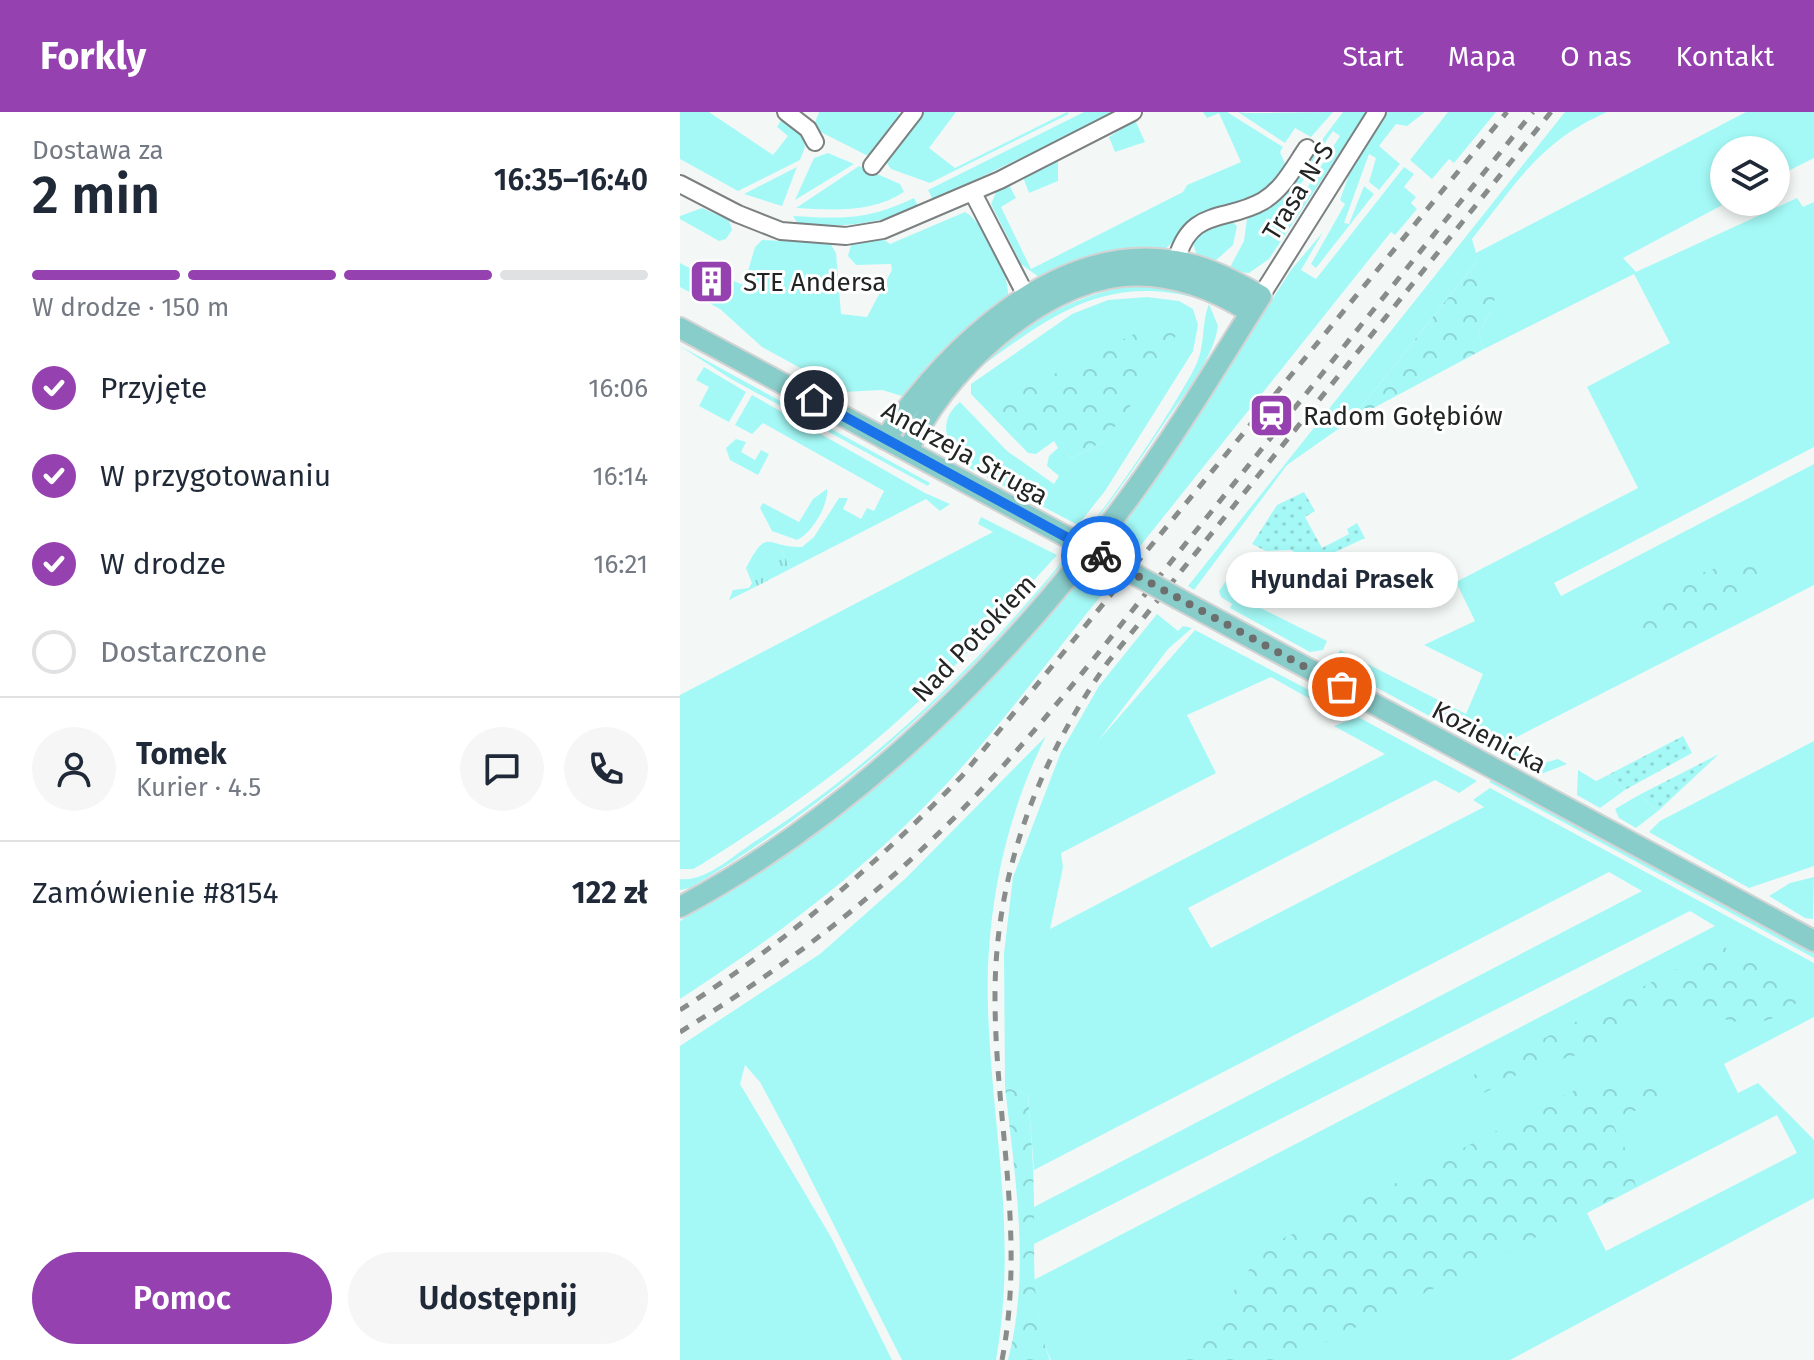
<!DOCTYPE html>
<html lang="pl">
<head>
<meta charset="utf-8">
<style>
  :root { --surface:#fff; --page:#f6f6f7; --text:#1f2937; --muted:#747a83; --line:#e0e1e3; --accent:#9542b0 }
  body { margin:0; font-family:"Fira Sans",sans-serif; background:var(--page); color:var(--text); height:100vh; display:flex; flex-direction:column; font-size:30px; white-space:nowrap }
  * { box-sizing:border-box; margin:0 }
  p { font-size:26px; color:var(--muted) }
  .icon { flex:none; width:44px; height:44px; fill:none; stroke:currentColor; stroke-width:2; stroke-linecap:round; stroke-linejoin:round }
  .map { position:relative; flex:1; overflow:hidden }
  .details { display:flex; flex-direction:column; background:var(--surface); width:680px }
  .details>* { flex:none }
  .tools { position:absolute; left:1030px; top:24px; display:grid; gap:16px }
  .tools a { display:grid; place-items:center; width:80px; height:80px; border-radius:50%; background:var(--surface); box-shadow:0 4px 12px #0003; font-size:40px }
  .pin { position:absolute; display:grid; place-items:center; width:68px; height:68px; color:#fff; margin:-34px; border:4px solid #fff; border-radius:50%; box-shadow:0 2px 8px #0007 }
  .courier { position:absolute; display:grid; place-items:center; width:80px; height:80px; margin:-40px; border:6px solid #1a73e8; border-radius:50%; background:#fff; color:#222; box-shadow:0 2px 10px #0007 }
  .bubble { position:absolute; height:56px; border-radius:28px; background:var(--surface); box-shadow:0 4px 12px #0003; font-size:26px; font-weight:600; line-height:56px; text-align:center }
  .headline em { font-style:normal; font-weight:600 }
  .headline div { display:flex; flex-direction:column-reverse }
  .headline { display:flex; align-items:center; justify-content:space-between; height:136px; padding:0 32px }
  h1 { font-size:52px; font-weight:600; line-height:60px }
  .bar { display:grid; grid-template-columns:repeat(4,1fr); gap:12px 8px; align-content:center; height:96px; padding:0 32px }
  .bar i { height:10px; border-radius:6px; background:var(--line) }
  .bar .selected { background:var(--accent) }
  .bar p { grid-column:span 4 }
  .line { display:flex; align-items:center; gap:20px; padding:0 32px; border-top:2px solid var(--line) }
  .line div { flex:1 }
  .round { display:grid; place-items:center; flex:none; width:84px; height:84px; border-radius:42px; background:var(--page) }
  ol { padding:0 32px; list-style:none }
  li { display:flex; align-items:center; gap:24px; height:88px }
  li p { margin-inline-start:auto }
  li .icon { padding:8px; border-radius:50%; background:var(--accent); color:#fff; stroke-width:4 }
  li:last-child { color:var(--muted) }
  li i { width:44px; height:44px; border:4px solid var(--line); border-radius:50% }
  .primary-button { display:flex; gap:16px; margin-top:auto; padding:16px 32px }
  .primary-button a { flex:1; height:92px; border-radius:48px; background:var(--accent); color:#fff; font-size:32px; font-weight:600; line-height:92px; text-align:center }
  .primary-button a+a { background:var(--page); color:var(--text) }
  header { display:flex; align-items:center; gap:48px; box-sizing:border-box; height:112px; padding:0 40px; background:var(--accent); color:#fff }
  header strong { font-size:38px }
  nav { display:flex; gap:44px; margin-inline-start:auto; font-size:28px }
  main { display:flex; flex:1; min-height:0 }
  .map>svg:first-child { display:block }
  .grass { fill:#a4f9f6; fill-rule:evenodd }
  .forest { fill:url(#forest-crowns) }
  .park { fill:url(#park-tufts) }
  .garden { fill:url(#garden-dots) }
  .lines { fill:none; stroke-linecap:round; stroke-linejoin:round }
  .minor-casing { stroke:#7c8080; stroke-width:20 }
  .major-casing { stroke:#d3d3d3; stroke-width:24 }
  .minor { stroke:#fff; stroke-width:16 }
  .major { stroke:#89cdcb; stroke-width:20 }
  .rail { stroke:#888c8b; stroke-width:5; stroke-dasharray:10 10; stroke-linecap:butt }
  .major-bridge-casing { stroke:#d3d3d3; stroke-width:24; stroke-linecap:butt }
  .major-bridge { stroke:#89cdcb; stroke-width:20 }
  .done { stroke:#6c6f6e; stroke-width:8; stroke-dasharray:0 14.4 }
  .route { stroke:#1a73e8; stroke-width:10 }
  .labels { text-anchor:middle; stroke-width:6; stroke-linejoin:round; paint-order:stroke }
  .street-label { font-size:26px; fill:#232525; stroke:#fff }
  .poi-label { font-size:26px; fill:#232525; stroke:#fff; text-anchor:start }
</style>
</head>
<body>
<header>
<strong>Forkly</strong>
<nav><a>Start</a><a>Mapa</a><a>O nas</a><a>Kontakt</a></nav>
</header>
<main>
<section class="details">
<div class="headline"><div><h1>2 min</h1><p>Dostawa za</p></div><em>16:35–16:40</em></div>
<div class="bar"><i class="selected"></i><i class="selected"></i><i class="selected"></i><i></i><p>W drodze · 150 m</p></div>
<ol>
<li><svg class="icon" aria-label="check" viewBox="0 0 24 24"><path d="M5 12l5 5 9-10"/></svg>Przyjęte<p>16:06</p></li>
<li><svg class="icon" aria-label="check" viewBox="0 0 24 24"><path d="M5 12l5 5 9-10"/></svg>W przygotowaniu<p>16:14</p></li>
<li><svg class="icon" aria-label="check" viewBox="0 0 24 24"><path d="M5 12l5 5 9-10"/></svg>W drodze<p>16:21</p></li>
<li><i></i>Dostarczone</li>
</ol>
<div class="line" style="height:144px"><a class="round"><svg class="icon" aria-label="person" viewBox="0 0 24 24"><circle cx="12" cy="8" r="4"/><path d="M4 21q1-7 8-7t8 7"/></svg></a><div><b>Tomek</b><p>Kurier · 4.5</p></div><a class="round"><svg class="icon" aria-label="chat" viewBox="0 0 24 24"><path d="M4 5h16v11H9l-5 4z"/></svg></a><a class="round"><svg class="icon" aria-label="phone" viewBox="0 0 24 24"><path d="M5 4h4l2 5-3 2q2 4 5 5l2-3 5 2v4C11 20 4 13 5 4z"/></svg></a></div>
<div class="line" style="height:104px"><div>Zamówienie #8154</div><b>122 zł</b></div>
<div class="primary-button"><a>Pomoc</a><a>Udostępnij</a></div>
</section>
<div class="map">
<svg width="1134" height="1248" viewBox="0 0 1134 1248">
  <defs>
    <pattern id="forest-crowns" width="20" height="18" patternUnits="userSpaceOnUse" patternTransform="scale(2)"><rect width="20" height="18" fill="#a4f9f6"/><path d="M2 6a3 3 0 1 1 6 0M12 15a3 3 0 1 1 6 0" fill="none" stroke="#8dd5d3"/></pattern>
    <pattern id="park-tufts" width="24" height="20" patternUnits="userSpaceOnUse" patternTransform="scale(2)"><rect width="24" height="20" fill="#a4f9f6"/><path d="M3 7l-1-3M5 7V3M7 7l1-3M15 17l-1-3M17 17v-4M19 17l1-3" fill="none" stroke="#8dd5d3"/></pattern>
    <pattern id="garden-dots" width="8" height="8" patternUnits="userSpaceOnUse" patternTransform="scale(2)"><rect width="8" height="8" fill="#a4f9f6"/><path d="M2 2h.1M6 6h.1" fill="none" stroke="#8dd5d3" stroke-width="1.8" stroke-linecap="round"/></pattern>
  </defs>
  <rect width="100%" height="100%" fill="#f3f8f7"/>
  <path class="grass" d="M0 0H29L93 43 108 24 97 15 104 4 123 24 125 35 120 48 58 79 0 47Z
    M139 0H217L224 5 194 42 186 43 133 16Z
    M240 0H276L249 36 275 56 387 0 389 2 250 71 211 57 206 50Z
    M404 0H437L253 88 248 78Z
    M523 0H547L603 35 600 40 606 54 589 77 567 89 515 105 483 140 363 168 341 152 311 92 317 78 329 73 336 86 321 95 351 157 503 80 507 73 561 50 539 1 527 6Z
    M558 0 565 1 653 0 631 25 615 16 605 31Z
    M663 0H687L589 147 569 161 548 159 564 129 567 107 598 90 632 43 638 46 614 82 621 86 660 24 653 19 639 39 635 37Z
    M707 0H745L727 14 716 12 699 34 720 52 699 78 689 70 696 46 689 42 664 111 669 112 684 74 694 82 636 156 631 152 665 92 660 88 672 54Z
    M768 0H816L774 51 769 47 752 67 730 48Z
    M885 0H927C859 30 837 71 792 127L796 141 1066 0H1134V46L1096 65V38H1044V90H1048L943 146 956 160 1117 86 1123 95 1134 90V335L874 471 881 484 1134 352V473L829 629 864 651 878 647 887 652 859 663 664 558 656 545 660 538 786 602 803 562 744 533 795 509 776 470 958 376 907 275 990 231 954 162 804 237 798 221 811 200 798 148 671 308 607 353 514 478 508 474Z
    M455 8 465 30 435 40 429 25Z
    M148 41 174 52 115 88 134 46Z
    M375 49 378 50V69L349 81 343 65Z
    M179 54 220 72 224 80C192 101 153 98 116 96Z
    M117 55 102 94 64 82Z
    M724 55 734 62 724 75 736 85 731 91 737 97 715 123 711 120 453 443 429 430 536 275 611 158 643 120 621 158 636 167Z
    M234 86 239 96C197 112 163 116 118 112L113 104C163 107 188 108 234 86Z
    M22 96 49 108 52 118 46 127 39 129 0 107V104Z
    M285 100C304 110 334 169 327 189L249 252 222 284 202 278 164 280 82 235 40 197 0 175V151L21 162 24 158 64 173 75 135 82 128 150 131 156 141 161 202 187 205 212 158 211 152 176 153 168 144 171 133 203 127 210 132Z
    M551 108 557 114 553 133 534 150 517 145 513 130 531 114Z
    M460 173 516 182 512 185C415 161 359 214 285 266 331 219 393 180 460 173Z
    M467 185 499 189 513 197 518 213 513 239 425 379 398 413 280 351 283 345C261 329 261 305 280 290L327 339 374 372 379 364 367 354 369 344 378 336 374 329 356 342 348 341 291 282V272L392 202 428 188ZM308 294 424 329 391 347 376 323 341 324Z
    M529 192 538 214C532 252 499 288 479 319 355 508 204 660 10 776L0 778V767C26 770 54 743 74 730 247 620 411 439 512 261 527 236 520 215 529 192Z
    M0 234 250 371 248 374 51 267Z
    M24 255 66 280 49 310 19 294 29 275 16 268Z
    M72 283 245 381 270 392 260 399 246 387 110 457 101 436 68 456 77 474 49 488 53 478 69 476 72 471 66 456C88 413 86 436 122 435L134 425 159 386H168L163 397 181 407 187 396 194 399 204 379 83 311 72 322 55 313Z
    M56 327 66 330 61 340 75 348 81 338 89 342 78 363 50 348 46 336Z
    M147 377C149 393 131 422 117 428L92 419 80 396 83 391 119 410 133 387Z
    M301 405 377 443C327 497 279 553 224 603 162 660 93 707 22 752L13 757H0V583L313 420 298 412Z
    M407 460 430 473C368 547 312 628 243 696 170 769 87 831 0 887V809L88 753 333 541Z
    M551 462 562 467 556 484 647 529 643 538 630 540 550 496 552 492 541 485 539 479Z
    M477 502 498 519 503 514 512 516 488 537 418 629 515 518 665 597 657 602 591 565 507 603 536 661 381 741 383 755 370 817 705 642 654 614 678 605 797 669 779 681 755 668 508 796 531 836 804 695 793 688 810 676 1134 851V905L1044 952 1058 981 1078 971 1134 1028V1086L830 1248H371L362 1228 352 1169 1035 814 1010 799 354 1132V1095L962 779 929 760 354 1058 348 983 325 975 324 841 333 765 381 640 419 574ZM1097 1003 1117 1041 926 1139 907 1101Z
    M366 624C324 707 305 804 308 896 312 1019 338 1122 316 1248H222L111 1028 80 970 65 953 60 972 151 1125 212 1248H0V934L140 842 226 766Z
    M1134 629V754L1069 776 969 720 980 709Z
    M898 658 916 669 928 663 945 678 920 696 897 683Z
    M813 666 1134 839V846L809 670Z
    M959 683 978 699 956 716 939 706 935 697Z
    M1134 765 1133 807 1125 806 1089 784 1110 771Z"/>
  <path class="forest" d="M798 148 818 176 811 200 798 221 804 237 671 308Z
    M484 207 499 217 483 250 424 329 391 347 376 324 358 332 341 324 308 295Z
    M1076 446 1079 479 1012 522 964 525 961 505C991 467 1030 456 1076 446Z
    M1041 834C1069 845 1104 862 1121 887 1061 941 1035 886 982 897 956 903 937 927 913 937 892 946 869 949 848 958 827 966 810 981 788 987L780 980 786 967Z
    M936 967 998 976 932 1011 948 1042 956 1075 611 1248H484C507 1233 527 1214 544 1192 569 1160 583 1128 625 1118L903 974Z
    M325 975 348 983C351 1020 354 1058 354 1095 355 1148 350 1197 370 1248H328C351 1159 335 1066 325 975Z"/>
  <path class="park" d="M93 433 101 436 110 457 77 474 68 456 76 441Z"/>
  <path class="garden" d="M624 380 635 399 625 405 642 436 669 422 667 417 677 411 685 426 634 450 611 438 586 439 572 432 597 393Z
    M1003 624 1012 641 945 678 928 663Z
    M1039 642 978 699 959 683Z"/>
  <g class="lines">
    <defs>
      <path id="minor" d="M106 0 128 17 135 30
        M192 54 234 0
        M0 72 58 102 101 119 166 124 203 118 320 68 453 0
        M293 81 351 193
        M496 149C511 94 545 111 583 89 603 77 614 55 627 36
        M581 184 697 0"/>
      <path id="major" d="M0 216 389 426
        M228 339C261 263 357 172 443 164 489 160 532 176 570 200
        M499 487 1134 829
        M0 795C176 701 332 546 449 386 496 322 538 252 581 184 554 169 527 154 496 149 375 129 267 237 205 327"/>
    </defs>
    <use href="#minor" class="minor-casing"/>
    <use href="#major" class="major-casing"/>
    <use href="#minor" class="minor"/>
    <use href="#major" class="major"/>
    <path class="rail" d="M0 898C104 832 196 753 282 664L827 0
      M0 920C96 861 185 794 265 715 358 623 437 516 519 415 630 277 741 138 853 0
      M322 1248C346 1123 315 1008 315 884 315 761 358 649 428 550L871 0"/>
    <defs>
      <path id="major-bridge" d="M389 426 499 487"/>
    </defs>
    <use href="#major-bridge" class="major-bridge-casing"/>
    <use href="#major-bridge" class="major-bridge"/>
  </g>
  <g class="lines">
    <path class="done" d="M421 444 662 575"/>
    <path class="route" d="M134 288 421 444"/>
  </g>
  <defs>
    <symbol id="building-square" viewBox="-11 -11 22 22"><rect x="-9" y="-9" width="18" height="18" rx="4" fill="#9542b0" stroke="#fff"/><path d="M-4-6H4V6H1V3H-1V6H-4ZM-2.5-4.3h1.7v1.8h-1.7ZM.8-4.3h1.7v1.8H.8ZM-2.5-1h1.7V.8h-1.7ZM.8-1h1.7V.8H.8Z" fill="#fff"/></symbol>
    <symbol id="station-square" viewBox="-11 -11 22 22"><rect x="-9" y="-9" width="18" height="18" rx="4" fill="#9542b0" stroke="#fff"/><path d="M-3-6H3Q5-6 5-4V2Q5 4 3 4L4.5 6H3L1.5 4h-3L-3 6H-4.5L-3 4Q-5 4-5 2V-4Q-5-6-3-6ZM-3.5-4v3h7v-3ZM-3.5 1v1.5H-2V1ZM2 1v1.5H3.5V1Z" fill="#fff"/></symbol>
  </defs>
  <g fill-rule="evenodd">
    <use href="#building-square" x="6" y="144" width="51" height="51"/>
    <use href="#station-square" x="566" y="278" width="51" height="51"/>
  </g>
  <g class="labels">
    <g class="street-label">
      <text transform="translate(618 79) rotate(-58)" y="9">Trasa N-S</text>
      <text transform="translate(285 341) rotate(29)" y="9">Andrzeja Struga</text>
      <text transform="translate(294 526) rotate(-46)" y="9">Nad Potokiem</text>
      <text transform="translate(809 625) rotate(28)" y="9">Kozienicka</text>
    </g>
    <g class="poi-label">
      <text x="63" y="179">STE Andersa</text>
      <text x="623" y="313">Radom Gołębiów</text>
    </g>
  </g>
</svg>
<div class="tools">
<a><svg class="icon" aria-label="layers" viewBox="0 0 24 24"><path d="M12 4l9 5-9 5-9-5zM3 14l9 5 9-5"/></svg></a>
</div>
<div class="pin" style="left:662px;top:575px;background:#ea580c"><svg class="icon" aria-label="bag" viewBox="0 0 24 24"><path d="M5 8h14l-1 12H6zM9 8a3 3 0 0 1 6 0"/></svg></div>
<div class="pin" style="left:134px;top:288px;background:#1f2937"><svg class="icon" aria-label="home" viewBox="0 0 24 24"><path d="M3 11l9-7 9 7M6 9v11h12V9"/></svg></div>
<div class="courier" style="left:421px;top:444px"><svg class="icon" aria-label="bike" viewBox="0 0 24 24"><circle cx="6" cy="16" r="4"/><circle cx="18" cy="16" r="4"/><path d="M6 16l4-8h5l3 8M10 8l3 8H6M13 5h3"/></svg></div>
<div class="bubble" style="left:546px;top:440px;width:232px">Hyundai Prasek</div>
</div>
</main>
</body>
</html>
